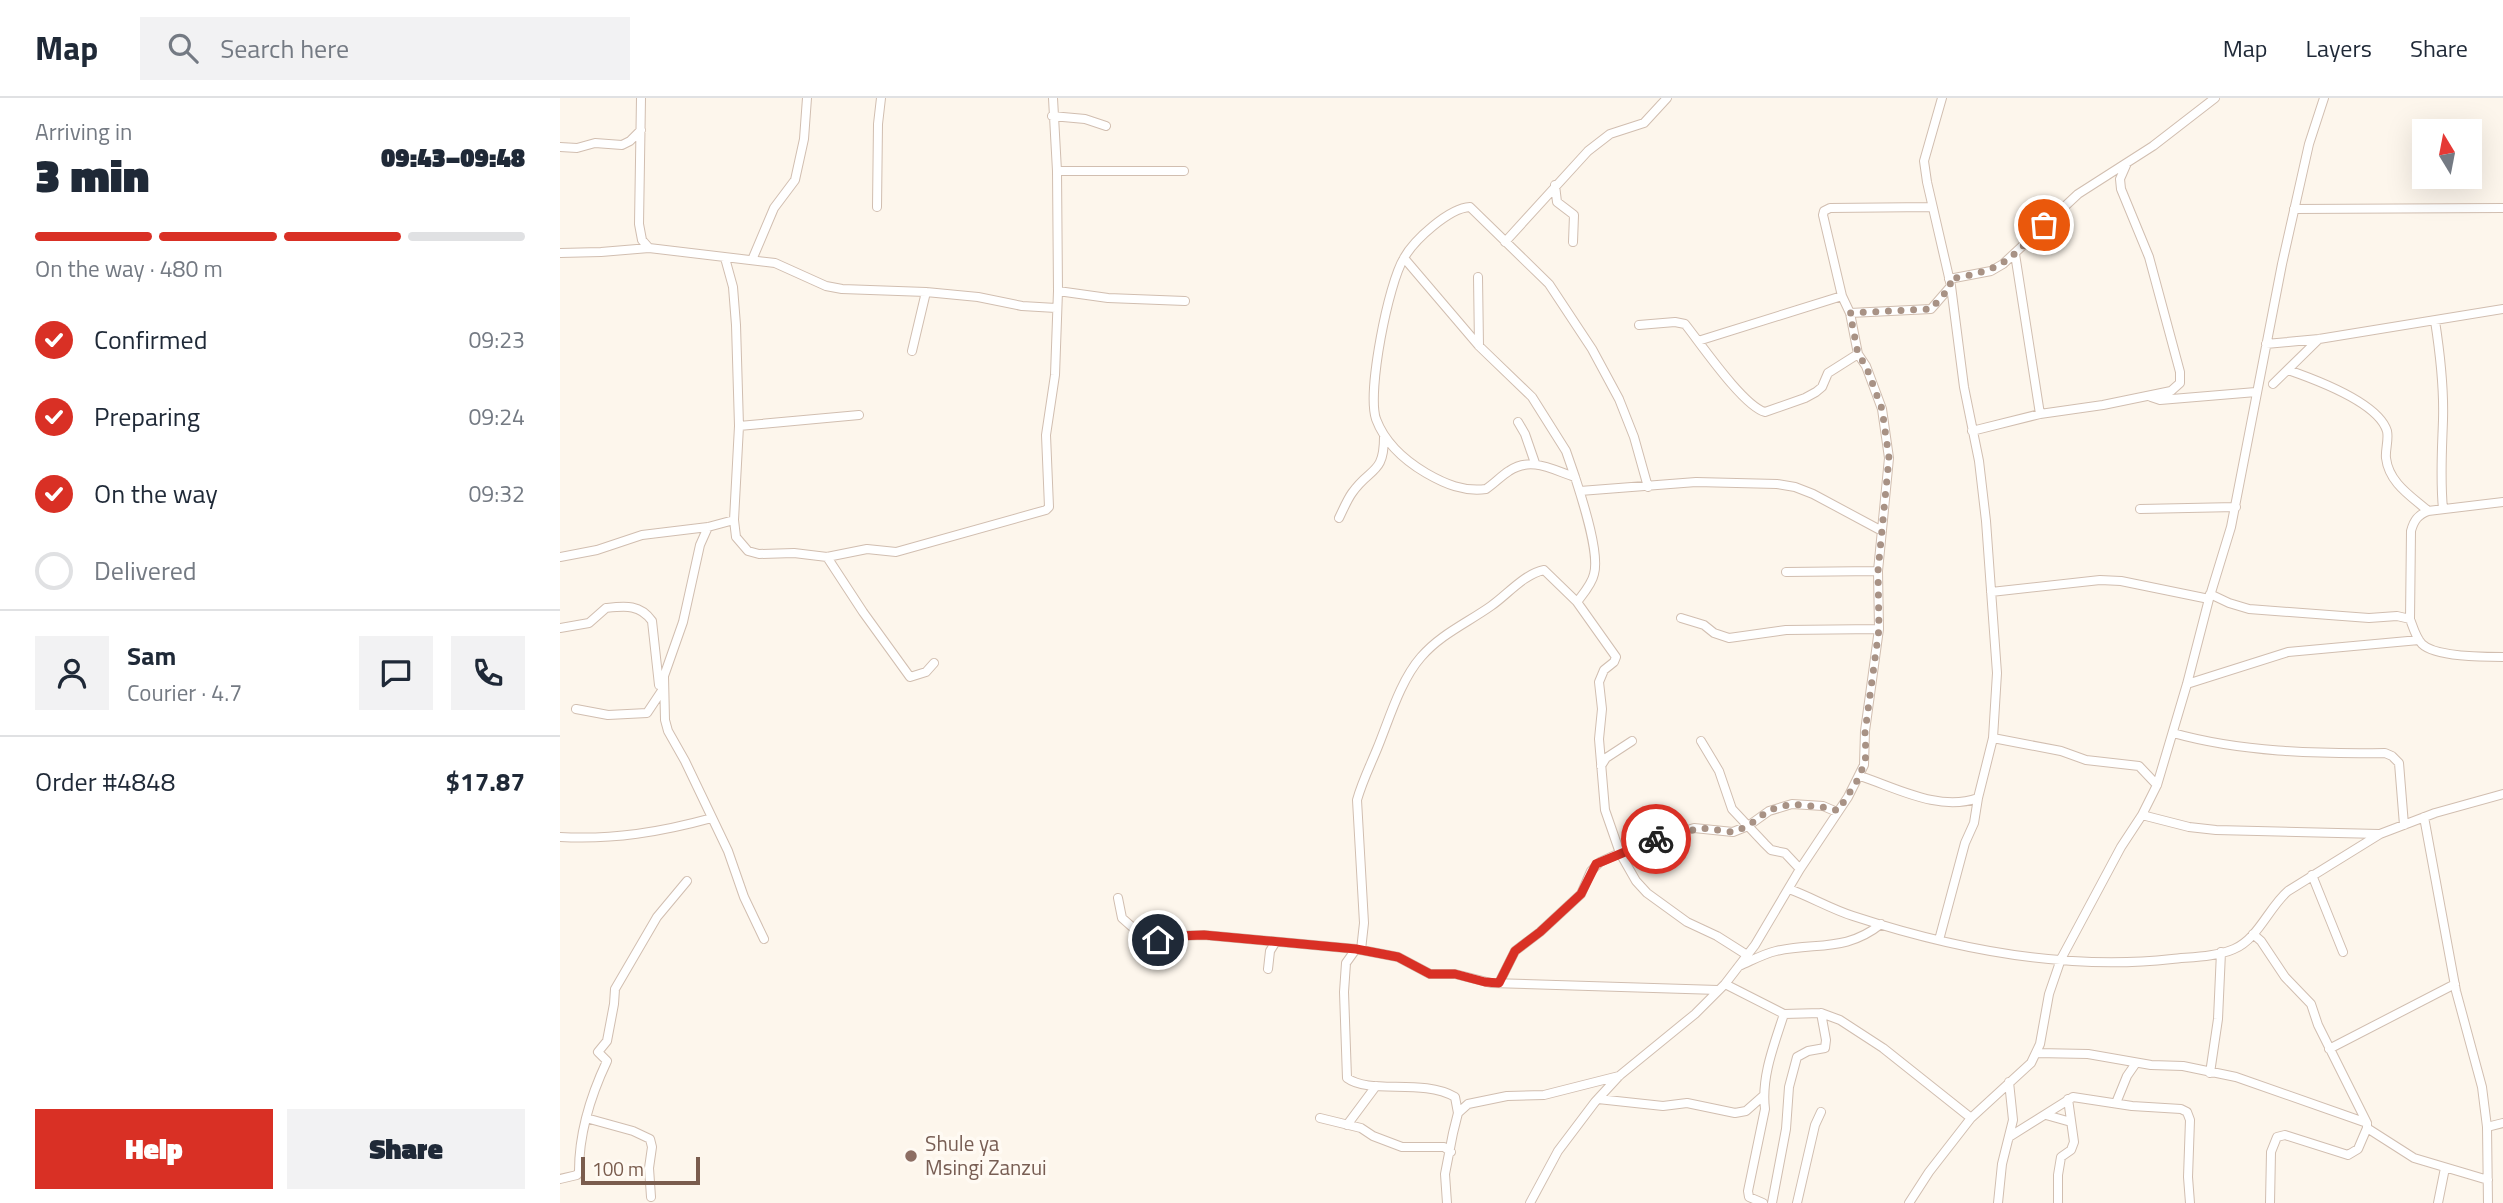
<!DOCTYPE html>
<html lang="en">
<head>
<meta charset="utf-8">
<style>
  :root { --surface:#fff; --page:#f2f2f3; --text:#1f2937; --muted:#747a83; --line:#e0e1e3; --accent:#d93025 }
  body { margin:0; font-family:"Titillium Web",sans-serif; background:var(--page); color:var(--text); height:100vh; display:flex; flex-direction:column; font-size:26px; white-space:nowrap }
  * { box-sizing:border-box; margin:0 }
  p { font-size:23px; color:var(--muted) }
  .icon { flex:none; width:38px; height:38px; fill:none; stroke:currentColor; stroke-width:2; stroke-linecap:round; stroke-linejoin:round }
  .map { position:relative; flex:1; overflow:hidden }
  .side { display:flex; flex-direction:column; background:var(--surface); width:560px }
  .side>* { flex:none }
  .needle { width:46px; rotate:350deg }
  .controls { position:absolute; left:1852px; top:21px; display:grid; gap:14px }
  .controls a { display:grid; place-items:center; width:70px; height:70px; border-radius:0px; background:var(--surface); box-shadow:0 7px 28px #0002; font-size:35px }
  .scale { position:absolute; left:21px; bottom:18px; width:119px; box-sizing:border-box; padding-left:7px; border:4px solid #7a5c4d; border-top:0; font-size:19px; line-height:24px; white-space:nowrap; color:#7a5c4d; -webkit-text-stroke:5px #fffaf3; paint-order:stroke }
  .pin { position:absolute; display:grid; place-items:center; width:60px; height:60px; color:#fff; margin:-30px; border:4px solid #fff; border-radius:50%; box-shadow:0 2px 7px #0007 }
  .courier { position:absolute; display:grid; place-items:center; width:70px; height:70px; margin:-35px; border:5px solid #d93025; border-radius:50%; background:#fff; color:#222; box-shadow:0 2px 9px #0007 }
  .head em { font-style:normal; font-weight:800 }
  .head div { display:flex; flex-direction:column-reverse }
  .head { display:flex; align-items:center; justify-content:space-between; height:119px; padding:0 35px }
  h1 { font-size:46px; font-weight:800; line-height:52px }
  .bar { display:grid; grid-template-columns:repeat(4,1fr); gap:10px 7px; align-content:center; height:84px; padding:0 35px }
  .bar i { height:9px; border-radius:5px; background:var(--line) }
  .bar .active { background:var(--accent) }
  .bar p { grid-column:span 4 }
  .line { display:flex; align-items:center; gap:18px; padding:0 35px; border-top:2px solid var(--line) }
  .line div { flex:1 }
  .round { display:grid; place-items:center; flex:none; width:74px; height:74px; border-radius:0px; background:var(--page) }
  ol { padding:0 35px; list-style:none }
  li { display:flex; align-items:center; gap:21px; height:77px }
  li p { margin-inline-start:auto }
  li .icon { padding:7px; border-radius:50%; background:var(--accent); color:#fff; stroke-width:4 }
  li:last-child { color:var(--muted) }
  li i { width:38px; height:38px; border:4px solid var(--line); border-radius:50% }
  .action { display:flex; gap:14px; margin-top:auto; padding:14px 35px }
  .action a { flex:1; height:80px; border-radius:0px; background:var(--accent); color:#fff; font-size:28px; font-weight:800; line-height:80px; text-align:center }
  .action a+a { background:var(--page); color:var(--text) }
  header { display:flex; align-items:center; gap:42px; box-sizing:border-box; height:98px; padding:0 35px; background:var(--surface); border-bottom:2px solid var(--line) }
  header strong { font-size:33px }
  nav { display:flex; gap:38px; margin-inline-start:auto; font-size:24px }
  .search { width:490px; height:63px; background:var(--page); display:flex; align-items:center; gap:18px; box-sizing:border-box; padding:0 24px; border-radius:0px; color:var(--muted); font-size:26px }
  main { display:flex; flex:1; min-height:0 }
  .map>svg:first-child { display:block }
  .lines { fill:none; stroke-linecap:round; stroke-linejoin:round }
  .street-casing { stroke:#d1beb0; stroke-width:10 }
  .street { stroke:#fff; stroke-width:8 }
  .done { stroke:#a89285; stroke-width:7; stroke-dasharray:0 12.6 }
  .route { stroke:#d93025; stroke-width:9 }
  .education-dot { fill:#8d6e63; stroke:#fffaf3; stroke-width:2.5 }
  .labels { text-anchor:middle; stroke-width:7; stroke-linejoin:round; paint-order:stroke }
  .education-label { font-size:21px; fill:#785e54; stroke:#fffaf3; text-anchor:start }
</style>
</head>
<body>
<header>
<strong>Map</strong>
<div class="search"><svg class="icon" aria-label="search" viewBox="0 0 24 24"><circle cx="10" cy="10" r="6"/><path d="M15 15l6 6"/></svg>Search here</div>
<nav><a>Map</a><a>Layers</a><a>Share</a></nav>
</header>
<main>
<section class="side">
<div class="head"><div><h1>3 min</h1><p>Arriving in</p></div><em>09:43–09:48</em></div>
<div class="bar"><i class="active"></i><i class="active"></i><i class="active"></i><i></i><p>On the way · 480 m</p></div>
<ol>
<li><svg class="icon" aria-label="check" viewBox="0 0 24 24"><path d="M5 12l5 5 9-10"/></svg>Confirmed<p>09:23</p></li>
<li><svg class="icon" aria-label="check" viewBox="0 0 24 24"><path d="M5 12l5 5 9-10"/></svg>Preparing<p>09:24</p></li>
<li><svg class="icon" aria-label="check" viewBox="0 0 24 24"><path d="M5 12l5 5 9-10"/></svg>On the way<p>09:32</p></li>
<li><i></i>Delivered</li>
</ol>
<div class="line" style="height:126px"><a class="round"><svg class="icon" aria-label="person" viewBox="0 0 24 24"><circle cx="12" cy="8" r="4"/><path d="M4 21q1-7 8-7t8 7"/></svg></a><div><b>Sam</b><p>Courier · 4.7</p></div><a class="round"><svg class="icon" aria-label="chat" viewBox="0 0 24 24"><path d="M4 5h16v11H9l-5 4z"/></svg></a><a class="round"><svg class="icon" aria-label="phone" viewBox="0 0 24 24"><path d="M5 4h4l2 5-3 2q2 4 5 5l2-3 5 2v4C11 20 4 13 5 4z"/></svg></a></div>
<div class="line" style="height:91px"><div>Order #4848</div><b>$17.87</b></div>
<div class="action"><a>Help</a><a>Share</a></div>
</section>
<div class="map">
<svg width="1943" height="1105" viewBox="0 0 1943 1105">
  <rect width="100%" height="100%" fill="#fdf6ec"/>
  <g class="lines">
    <defs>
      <path id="street" d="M81 0 79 126 82 142 89 150 215 165 266 188 282 191 366 194 418 199 462 208 496 210
        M492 18 525 21 546 28
        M0 49 17 50 35 45 62 47 70 43 81 32
        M497 73H624
        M995 87 997 104 1014 117 1013 144
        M317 109 318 26 321 0
        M1734 111 1943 110
        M945 144 1028 53 1050 36 1084 25 1107 0
        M0 155 41 154 89 150
        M1455 156 1480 316
        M165 160 173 189 176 227 179 328 174 422 176 439 188 453 199 456 234 455 267 459 307 451 336 454 486 412 489 409 486 337 495 277 498 193 497 73 493 0
        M844 160 919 248 972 299 1006 353 1015 379
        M192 162 214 110 235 82 244 41 247 0
        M918 179 919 248
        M1389 181 1431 173 1443 166 1518 96 1593 48 1655 0
        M498 193 548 200 625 203
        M1290 215 1371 211 1391 188
        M1875 223C1880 255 1884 289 1883 322 1882 352 1880 380 1883 411
        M1079 227 1115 224 1125 226C1141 246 1183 308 1205 314L1245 300 1256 294 1262 289 1268 275 1298 256
        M1138 243 1282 198
        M1706 246 1759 241 1943 211
        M352 253 366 194
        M1728 272C1754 281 1818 304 1827 333 1829 342 1825 352 1826 360 1829 385 1851 398 1868 413
        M1713 286 1759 241
        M1591 299 1600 302 1696 294
        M958 324 965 336 975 365
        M179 328 299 317
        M1412 333 1480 316 1543 307 1611 293 1620 285V274L1589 159 1561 91 1560 81 1567 65
        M1020 393 1136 384 1217 386 1235 389 1253 396 1322 433
        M1580 411 1676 409
        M779 420C783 412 787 402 792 395 810 369 824 377 824 339
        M148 429 140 447 123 524 104 578 105 622 108 633 125 663 168 753 184 799 204 841
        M0 459 37 452 82 437 148 429 174 422
        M267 459 303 514 350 579 366 574 374 565
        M1226 474 1318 473
        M1431 494 1540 482 1561 483 1649 501
        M1650 496 1669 505 1689 511 1809 520 1837 518 1850 521C1853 529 1856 540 1862 546 1875 559 1924 559 1943 559
        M1017 504C1023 496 1032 486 1034 476 1040 455 1022 401 1015 379 993 372 971 358 949 373 941 378 935 385 926 391 904 394 885 386 866 375 844 362 825 345 816 321 807 294 828 186 844 160 854 142 889 110 910 109L989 186 1032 251 1059 301 1074 339 1088 389
        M1121 520 1144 527 1154 535 1169 540 1226 532 1319 531
        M1850 521 1851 433C1854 422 1858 417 1868 413L1943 404
        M0 530 29 525 46 510C65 508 80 506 92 523L99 587
        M1627 586 1728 554 1859 542
        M16 611 48 617 87 615 103 591
        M1613 635C1681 654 1755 656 1825 655L1832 658 1839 665 1844 727
        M1433 640 1501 653 1526 662 1579 668 1597 687
        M1141 643 1159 673 1172 711 1205 746 1211 752 1225 755 1240 771
        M1041 668 1046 660 1072 643
        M1300 678C1337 690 1379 714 1418 700L1433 640 1437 575 1426 423 1419 363 1404 289 1391 188 1367 84 1364 63 1382 0
        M1582 717 1629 729 1656 732 1819 736
        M1864 719 1896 893 1922 989 1927 1029 1928 1105
        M0 739C53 742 101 734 152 720
        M1752 777 1783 854
        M1229 791C1251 799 1271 811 1293 818 1394 851 1506 873 1612 861 1631 859 1656 859 1674 851 1698 841 1709 809 1728 793L1820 736 1875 715 1943 696
        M558 800 562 820 588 843 616 838 644 837 796 851 838 859 870 876H895L931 885 1158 892
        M1693 836 1701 843 1725 879 1751 906 1758 927 1807 1025
        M1379 842 1405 745 1414 725 1418 700
        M796 851 786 865 784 894 787 980C810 997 862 980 895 999L898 1015
        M801 852 804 825 797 702C802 684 810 668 817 651 829 622 840 583 861 559 881 536 907 525 931 508 947 497 964 476 984 472L1017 504 1056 559 1054 564 1044 572 1039 584 1042 611 1039 641 1045 712 1060 755 1076 783 1087 795 1127 824 1157 838 1187 857
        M1179 868C1191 863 1203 856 1216 853 1257 844 1286 854 1321 826
        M708 871 710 853 715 845
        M939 885 955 853 980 834 1021 796 1031 773 1040 764 1075 748 1134 730 1173 734 1188 728 1209 713 1232 706 1263 708 1277 714
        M1165 886 1224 916 1261 915 1280 922 1323 950 1411 1020
        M1769 951 1895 886
        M1477 955 1528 956 1591 967 1623 968 1676 979 1807 1025V1030L1854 1060 1928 1082
        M1650 975 1658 921 1661 854
        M1038 1001 1103 1008 1127 1005 1175 1015 1186 1013 1203 998
        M1556 1005 1567 978 1576 965
        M1486 1017 1511 1024
        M26 1020 73 1033 90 1041 92 1049 89 1070 91 1099
        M760 1020 801 1030 813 1038 842 1049H884L891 1054
        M787 1027 816 988
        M1927 1029 1943 1025
        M1449 1039 1513 999 1572 1008 1621 1011 1627 1014 1630 1022 1628 1079 1630 1105
        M0 1081 17 1077 19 1073C19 1034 30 999 47 963L38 954 47 943 54 906 55 891 97 819 127 783
        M887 1105 885 1076 893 1035 898 1015 908 1006 947 998 984 997 1059 978
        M970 1105 998 1053 1035 1004 1059 978 1135 916 1165 886 1195 847 1240 771 1288 699 1304 667 1305 633 1319 531 1318 473 1329 360 1322 311 1306 268 1298 256 1290 215 1282 198 1263 117 1264 113 1270 110 1372 109
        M1203 1105 1189 1099 1188 1093 1205 1011C1201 979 1214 947 1224 916
        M1212 1105 1226 1031 1229 989 1237 959 1248 953 1265 950 1266 942 1261 915
        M1237 1105 1255 1027 1261 1014
        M1349 1105 1369 1074 1411 1020 1471 965 1480 946 1489 896 1501 861 1561 749 1582 717 1597 687 1627 586 1649 501 1671 429 1722 166 1749 46 1764 0
        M1438 1105 1442 1066 1453 1022 1449 984
        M1498 1105V1077L1501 1059 1511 1052 1514 1044 1508 1001
        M1710 1105 1711 1054 1717 1039 1725 1037 1788 1057 1798 1051 1807 1030
        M1878 1105 1885 1070"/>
    </defs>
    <use href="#street" class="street-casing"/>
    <use href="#street" class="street"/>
  </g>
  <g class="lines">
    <path class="done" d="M1096 741 1141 730 1173 734 1188 728 1209 712 1232 706 1270 710 1278 713 1300 678 1306 658 1305 634 1319 531 1318 473 1329 360 1322 311 1306 268 1298 256 1290 215 1371 211 1391 188 1389 181C1443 172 1447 164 1484 127"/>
    <path class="route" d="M598 842 616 838 644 837 796 851 838 859 870 876H895L925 884 939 885 955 853 980 834 1021 796 1036 766 1096 741"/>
  </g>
  <circle class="education-dot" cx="351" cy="1058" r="7"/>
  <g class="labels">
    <g class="education-label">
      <text x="365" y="1053">Shule ya<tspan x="365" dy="24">Msingi Zanzui</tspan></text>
    </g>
  </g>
</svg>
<div class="controls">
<a><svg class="needle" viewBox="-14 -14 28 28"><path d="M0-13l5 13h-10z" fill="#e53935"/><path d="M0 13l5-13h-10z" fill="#747a83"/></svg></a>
</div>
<div class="scale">100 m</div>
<div class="pin" style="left:1484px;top:127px;background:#ea580c"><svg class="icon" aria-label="bag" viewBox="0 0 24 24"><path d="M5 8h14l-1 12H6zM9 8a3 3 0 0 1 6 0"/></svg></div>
<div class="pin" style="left:598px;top:842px;background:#1f2937"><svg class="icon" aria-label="home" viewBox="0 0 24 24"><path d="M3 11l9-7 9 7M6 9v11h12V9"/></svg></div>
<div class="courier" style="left:1096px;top:741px"><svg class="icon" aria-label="bike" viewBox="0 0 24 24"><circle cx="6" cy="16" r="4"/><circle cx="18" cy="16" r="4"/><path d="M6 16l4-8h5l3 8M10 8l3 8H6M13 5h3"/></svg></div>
</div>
</main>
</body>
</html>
